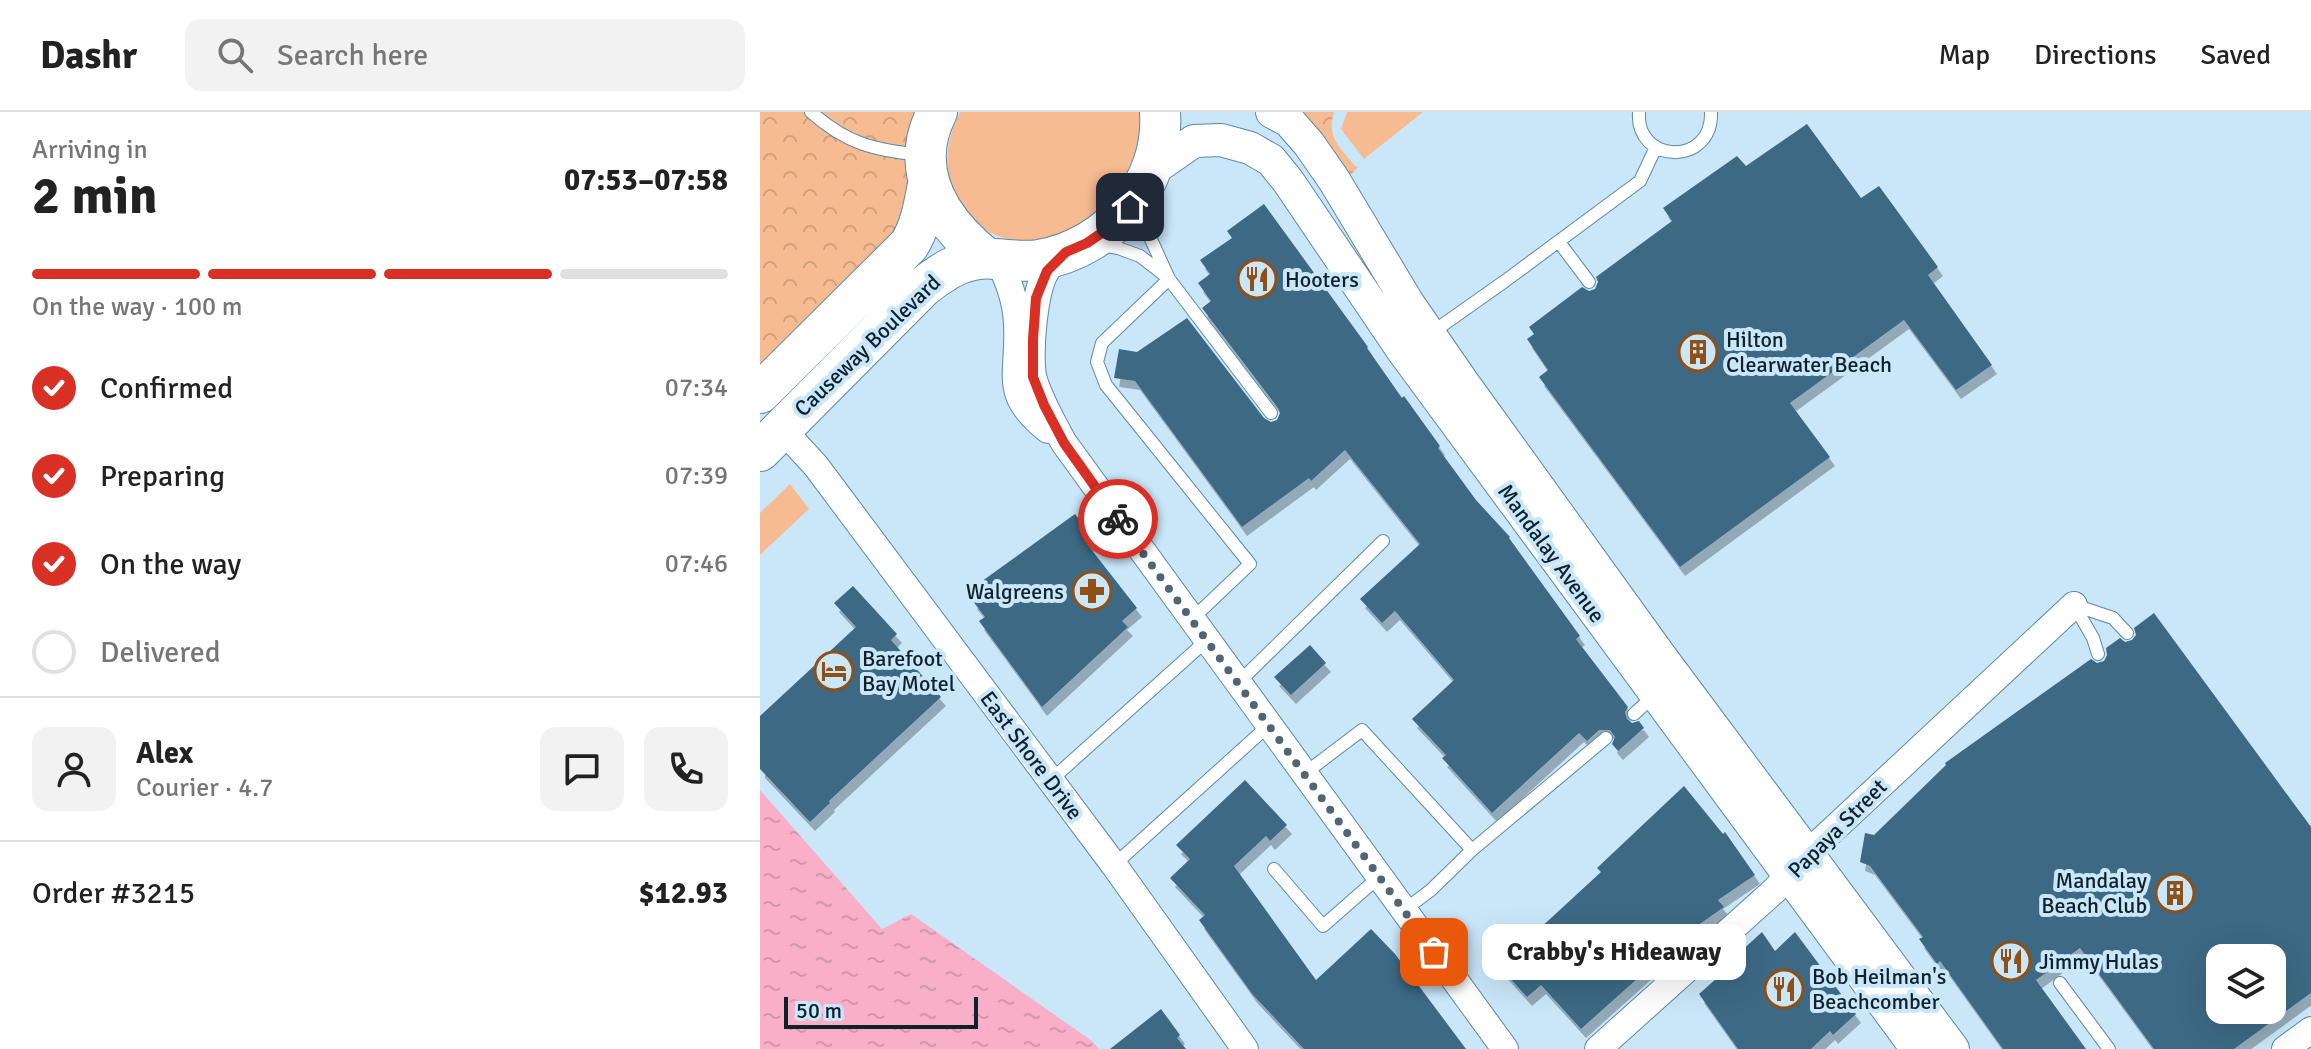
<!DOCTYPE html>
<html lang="en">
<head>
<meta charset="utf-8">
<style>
  :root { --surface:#fff; --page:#f2f2f2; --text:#222; --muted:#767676; --line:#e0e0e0; --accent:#d93025 }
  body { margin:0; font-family:Signika,sans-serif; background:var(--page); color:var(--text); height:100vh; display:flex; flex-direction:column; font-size:30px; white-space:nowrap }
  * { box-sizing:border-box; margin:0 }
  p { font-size:26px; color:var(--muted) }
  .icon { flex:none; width:44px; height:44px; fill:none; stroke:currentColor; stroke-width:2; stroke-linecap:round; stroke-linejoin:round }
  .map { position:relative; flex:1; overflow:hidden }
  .side { display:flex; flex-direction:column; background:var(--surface); width:760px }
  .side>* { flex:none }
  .controls { position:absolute; left:1446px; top:832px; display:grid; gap:16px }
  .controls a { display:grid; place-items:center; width:80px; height:80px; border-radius:16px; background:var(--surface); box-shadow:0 8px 32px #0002; font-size:40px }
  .scale { position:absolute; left:24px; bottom:20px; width:194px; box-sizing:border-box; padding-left:8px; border:4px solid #0e212d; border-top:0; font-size:22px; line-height:28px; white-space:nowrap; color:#0e212d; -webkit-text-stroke:6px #cae7fa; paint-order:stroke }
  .pin { position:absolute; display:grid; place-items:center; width:68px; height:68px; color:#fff; margin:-34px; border-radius:16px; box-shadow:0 4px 12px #0006 }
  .courier { position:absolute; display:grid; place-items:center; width:80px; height:80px; margin:-40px; border:6px solid #d93025; border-radius:50%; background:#fff; color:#222; box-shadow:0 2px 10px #0007 }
  .bubble { position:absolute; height:56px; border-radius:16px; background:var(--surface); box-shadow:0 8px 32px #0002; font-size:26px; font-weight:700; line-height:56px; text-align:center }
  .head em { font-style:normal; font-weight:700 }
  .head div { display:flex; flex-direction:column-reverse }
  .head { display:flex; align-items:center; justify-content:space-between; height:136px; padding:0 32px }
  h1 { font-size:52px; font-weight:700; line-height:60px }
  .bar { display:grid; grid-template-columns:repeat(4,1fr); gap:12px 8px; align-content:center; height:96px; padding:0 32px }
  .bar i { height:10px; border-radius:6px; background:var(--line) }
  .bar .on { background:var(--accent) }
  .bar p { grid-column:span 4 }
  .line { display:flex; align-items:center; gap:20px; padding:0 32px; border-top:2px solid var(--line) }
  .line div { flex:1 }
  .round { display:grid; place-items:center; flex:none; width:84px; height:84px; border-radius:16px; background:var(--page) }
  ol { padding:0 32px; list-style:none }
  li { display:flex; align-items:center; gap:24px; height:88px }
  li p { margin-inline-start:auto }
  li .icon { padding:8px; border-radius:50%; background:var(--accent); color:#fff; stroke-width:4 }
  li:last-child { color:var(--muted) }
  li i { width:44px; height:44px; border:4px solid var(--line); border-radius:50% }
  header { display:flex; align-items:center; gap:48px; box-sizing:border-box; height:112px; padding:0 40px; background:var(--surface); border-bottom:2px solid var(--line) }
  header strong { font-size:38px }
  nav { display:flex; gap:44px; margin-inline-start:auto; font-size:28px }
  .search { width:560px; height:72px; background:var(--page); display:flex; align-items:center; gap:20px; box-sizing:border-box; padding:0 28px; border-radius:16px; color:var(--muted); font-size:30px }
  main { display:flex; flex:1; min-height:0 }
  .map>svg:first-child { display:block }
  .grass { fill:#f6bb90 }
  .park { fill:url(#park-crowns) }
  .water { fill:url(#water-ripples) }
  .building { fill:#3c6985; fill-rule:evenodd; filter:url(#shadow) }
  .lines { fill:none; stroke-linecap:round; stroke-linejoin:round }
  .service-casing { stroke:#5b89a6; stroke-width:14 }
  .minor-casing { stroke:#5b89a6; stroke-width:28 }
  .tertiary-casing { stroke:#5b89a6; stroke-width:34 }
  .primary-casing { stroke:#5b89a6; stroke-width:42 }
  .service { stroke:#fff; stroke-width:12 }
  .minor { stroke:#fff; stroke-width:26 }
  .tertiary { stroke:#fff; stroke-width:32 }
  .primary { stroke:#fff; stroke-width:40 }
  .done { stroke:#506675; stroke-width:8; stroke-dasharray:0 14.4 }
  .route { stroke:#d93025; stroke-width:10 }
  .labels { text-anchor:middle; stroke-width:8; stroke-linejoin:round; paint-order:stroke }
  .poi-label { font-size:22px; fill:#0e212d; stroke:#cae7fa; text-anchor:start }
  .street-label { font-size:22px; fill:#0e212d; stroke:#cae7fa }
</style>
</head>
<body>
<header>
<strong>Dashr</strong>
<div class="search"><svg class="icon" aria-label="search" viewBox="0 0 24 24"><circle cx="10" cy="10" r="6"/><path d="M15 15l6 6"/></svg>Search here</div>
<nav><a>Map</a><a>Directions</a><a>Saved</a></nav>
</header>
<main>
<section class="side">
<div class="head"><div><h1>2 min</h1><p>Arriving in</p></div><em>07:53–07:58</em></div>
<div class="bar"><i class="on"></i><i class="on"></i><i class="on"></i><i></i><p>On the way · 100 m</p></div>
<ol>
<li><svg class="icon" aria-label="check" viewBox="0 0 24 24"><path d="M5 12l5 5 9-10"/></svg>Confirmed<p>07:34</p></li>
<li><svg class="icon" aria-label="check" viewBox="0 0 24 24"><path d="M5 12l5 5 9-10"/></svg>Preparing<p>07:39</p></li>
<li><svg class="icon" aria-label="check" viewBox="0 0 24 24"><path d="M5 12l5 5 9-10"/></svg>On the way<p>07:46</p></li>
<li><i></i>Delivered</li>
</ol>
<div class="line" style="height:144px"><a class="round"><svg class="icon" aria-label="person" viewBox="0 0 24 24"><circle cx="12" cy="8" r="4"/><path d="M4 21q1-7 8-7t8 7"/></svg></a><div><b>Alex</b><p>Courier · 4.7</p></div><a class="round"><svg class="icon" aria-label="chat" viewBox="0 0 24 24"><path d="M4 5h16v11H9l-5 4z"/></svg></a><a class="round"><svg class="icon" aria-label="phone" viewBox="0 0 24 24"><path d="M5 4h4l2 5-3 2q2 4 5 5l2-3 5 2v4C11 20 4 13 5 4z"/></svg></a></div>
<div class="line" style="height:104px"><div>Order #3215</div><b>$12.93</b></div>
</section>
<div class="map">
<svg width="1551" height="937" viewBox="0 0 1551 937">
  <defs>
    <pattern id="park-crowns" width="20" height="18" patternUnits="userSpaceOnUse" patternTransform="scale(2)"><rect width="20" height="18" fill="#f6bb90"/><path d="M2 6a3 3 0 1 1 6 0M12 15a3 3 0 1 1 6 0" fill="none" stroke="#d2a07c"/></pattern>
    <pattern id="water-ripples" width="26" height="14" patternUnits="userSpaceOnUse" patternTransform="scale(2)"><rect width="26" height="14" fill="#f9afc8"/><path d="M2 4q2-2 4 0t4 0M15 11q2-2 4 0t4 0" fill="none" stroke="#d496ac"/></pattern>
    <filter id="shadow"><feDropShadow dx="5" dy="9" stdDeviation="0" flood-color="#0004"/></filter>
  </defs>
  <rect width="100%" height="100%" fill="#cae7fa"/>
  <path class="grass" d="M200 0H380C386 73 304 156 231 121 212 111 198 96 192 76 184 49 187 26 200 0Z
    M587 0H663L604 47 581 17Z
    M30 372 49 397 0 443V401Z"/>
  <path class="park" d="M0 0H160L143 114 0 264Z
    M537 0H574C566 25 580 35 595 54L598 55 588 66Z"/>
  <path class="water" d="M0 678 122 817 151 802 332 929 339 937H0Z"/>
  <path class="building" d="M1047 12 1101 86 1119 74 1178 155 1168 163 1232 253 1196 278 1144 208 1030 291 1070 345 920 455 779 265 788 258 767 227 774 222 769 215 822 175 829 179 835 177 838 170 836 165 912 109 903 96 977 44 986 54Z
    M504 92 608 235 607 236 642 286 644 284 680 334 678 336 716 388 750 425 749 426 820 524 816 527 868 595 865 600 867 607 872 611 879 609 884 616 858 639 852 632 855 625 850 618H839L827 629 819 621 732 701 682 646 686 643 652 607 694 568 635 499 622 511 600 487 660 432 585 338 551 369 549 366 482 415 375 269 354 266 359 237 377 240 427 206 504 306 511 310 517 308 520 301 518 296 442 196 451 189 438 171 450 162 440 148 472 126 467 119Z
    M315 402 334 426 327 432 377 496 362 509 368 515 282 595 219 509 225 505 212 488 223 480 218 472Z
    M93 474 137 522 131 528 181 585 69 689 70 691 50 710 0 657V604L96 515 74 491Z
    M1394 501 1551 715V881L1474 937H1394L1320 836 1276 868 1326 937H1243L1180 849 1177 852 1159 827 1163 825 1110 754 1100 750 1105 721 1114 723 1186 653 1185 651 1331 547 1337 551 1344 549 1347 543 1346 536 1360 526 1365 530 1372 528 1376 523 1374 516ZM1460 846H1512V898H1460Z
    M550 533 566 551 531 583 514 565Z
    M485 668 527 713 510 729 506 724 474 754 556 868 611 817 635 842 706 937H544L493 883 439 808 445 803 410 766 430 747 416 733Z
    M924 674 963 722 965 720 995 763 958 788 964 795 903 838 906 841 821 917 781 873 767 885 739 854 841 760 837 756Z
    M1002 820 1015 839 1035 820 1096 902 1073 923 1070 919 1051 937H978L939 882 967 857 965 854Z
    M401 897 420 923 417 926 426 937H350Z"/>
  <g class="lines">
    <defs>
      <path id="service" d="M51 0C87 32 114 38 161 43
        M879 0C875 52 953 55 951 0
        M382 92 390 125 409 167 511 301
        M799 130 829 170
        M342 133 358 136 380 144 407 165
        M409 167 342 231 337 250 346 273 490 452 431 508
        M670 222 745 169 880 69 896 35
        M1314 493 1353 506 1367 521
        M1314 493 1333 526 1338 542
        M477 572 623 429
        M874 602 895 583
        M544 662 602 618 712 738 671 778 643 799
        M291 668 446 529
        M712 738 846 626
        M354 753 508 614
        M514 757 563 814 619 765
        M1300 871 1349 937"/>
      <path id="minor" d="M305 141C299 146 291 152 287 158 274 177 268 247 274 268 281 290 293 311 304 331L745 937
        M238 147C248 168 256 188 257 212 260 263 241 281 288 318
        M22 317 56 354 354 753 485 937
        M838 937 1015 778 1048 741 1314 493
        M1525 937 1551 918"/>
      <path id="tertiary" d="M512 0 529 9 549 32 574 68 648 191 704 272 901 545 1193 937
        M392 58 434 29 461 28 490 36 511 48 528 69 643 239 1157 937"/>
      <path id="primary" d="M177 0C147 59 180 109 226 146
        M0 281 149 133C161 114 164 93 168 72
        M0 339 163 175C186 157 206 144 236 147 250 148 265 150 279 148 350 136 405 72 400 0"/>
    </defs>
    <use href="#service" class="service-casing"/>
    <use href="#minor" class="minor-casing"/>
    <use href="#tertiary" class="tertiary-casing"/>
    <use href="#primary" class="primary-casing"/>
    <use href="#service" class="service"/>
    <use href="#minor" class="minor"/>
    <use href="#tertiary" class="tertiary"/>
    <use href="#primary" class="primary"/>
  </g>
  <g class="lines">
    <path class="done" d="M358 407 674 840"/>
    <path class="route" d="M358 407 304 331 284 293 273 265V227L276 186 287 159 306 140 327 131 352 114 370 95"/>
  </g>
  <defs>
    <symbol id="restaurant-ring" viewBox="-11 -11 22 22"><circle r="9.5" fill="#cae7fa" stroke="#8f5017" stroke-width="1.5"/><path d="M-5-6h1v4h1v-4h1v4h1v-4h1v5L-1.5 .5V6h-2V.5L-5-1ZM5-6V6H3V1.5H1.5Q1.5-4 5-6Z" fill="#8f5017"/></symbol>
    <symbol id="building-ring" viewBox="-11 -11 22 22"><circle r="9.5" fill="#cae7fa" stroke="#8f5017" stroke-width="1.5"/><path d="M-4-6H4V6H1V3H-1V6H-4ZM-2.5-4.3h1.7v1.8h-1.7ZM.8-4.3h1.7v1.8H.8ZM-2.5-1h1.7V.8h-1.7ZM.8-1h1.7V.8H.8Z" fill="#8f5017"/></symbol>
    <symbol id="pharmacy-ring" viewBox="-11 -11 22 22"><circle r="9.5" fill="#cae7fa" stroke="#8f5017" stroke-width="1.5"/><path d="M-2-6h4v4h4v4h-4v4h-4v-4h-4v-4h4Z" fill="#8f5017"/></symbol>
    <symbol id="hotel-ring" viewBox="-11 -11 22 22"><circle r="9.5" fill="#cae7fa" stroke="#8f5017" stroke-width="1.5"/><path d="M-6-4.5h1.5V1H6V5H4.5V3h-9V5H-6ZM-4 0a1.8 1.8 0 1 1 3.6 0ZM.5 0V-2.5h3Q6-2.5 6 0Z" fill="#8f5017"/></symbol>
  </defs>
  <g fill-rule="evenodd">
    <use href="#restaurant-ring" x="475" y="145" width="44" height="44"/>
    <use href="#building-ring" x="916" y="218" width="44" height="44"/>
    <use href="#pharmacy-ring" x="310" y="457" width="44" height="44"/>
    <use href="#hotel-ring" x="52" y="537" width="44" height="44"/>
    <use href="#building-ring" x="1393" y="759" width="44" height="44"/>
    <use href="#restaurant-ring" x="1229" y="827" width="44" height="44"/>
    <use href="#restaurant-ring" x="1002" y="855" width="44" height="44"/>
  </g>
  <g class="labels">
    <g class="poi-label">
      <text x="525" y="175">Hooters</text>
      <text x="966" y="235">Hilton<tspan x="966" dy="25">Clearwater Beach</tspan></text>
      <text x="304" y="487" text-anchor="end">Walgreens</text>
      <text x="102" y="554">Barefoot<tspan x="102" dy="25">Bay Motel</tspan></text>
      <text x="1387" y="776" text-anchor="end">Mandalay<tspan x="1387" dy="25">Beach Club</tspan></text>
      <text x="1279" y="857">Jimmy Hulas</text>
      <text x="1052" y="872">Bob Heilman's<tspan x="1052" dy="25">Beachcomber</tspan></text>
    </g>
    <g class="street-label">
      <text transform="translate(107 233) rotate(-44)" y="8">Causeway Boulevard</text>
      <text transform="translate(792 441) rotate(54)" y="8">Mandalay Avenue</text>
      <text transform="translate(272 643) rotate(53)" y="8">East Shore Drive</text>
      <text transform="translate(1077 716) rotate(-45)" y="8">Papaya Street</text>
    </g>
  </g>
</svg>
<div class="controls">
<a><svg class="icon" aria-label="layers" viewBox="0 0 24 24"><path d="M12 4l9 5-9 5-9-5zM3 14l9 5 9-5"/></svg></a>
</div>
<div class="scale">50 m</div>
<div class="pin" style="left:674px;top:840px;background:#ea580c"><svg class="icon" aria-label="bag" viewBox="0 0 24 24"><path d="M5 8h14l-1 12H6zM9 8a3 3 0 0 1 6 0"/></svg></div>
<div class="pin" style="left:370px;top:95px;background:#1f2937"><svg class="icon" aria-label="home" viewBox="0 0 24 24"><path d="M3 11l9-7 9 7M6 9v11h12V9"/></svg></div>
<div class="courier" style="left:358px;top:407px"><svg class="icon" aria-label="bike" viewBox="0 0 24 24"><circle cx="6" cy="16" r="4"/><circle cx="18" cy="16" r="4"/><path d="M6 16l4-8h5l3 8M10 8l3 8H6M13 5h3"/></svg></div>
<div class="bubble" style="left:722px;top:812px;width:264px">Crabby's Hideaway</div>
</div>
</main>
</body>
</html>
